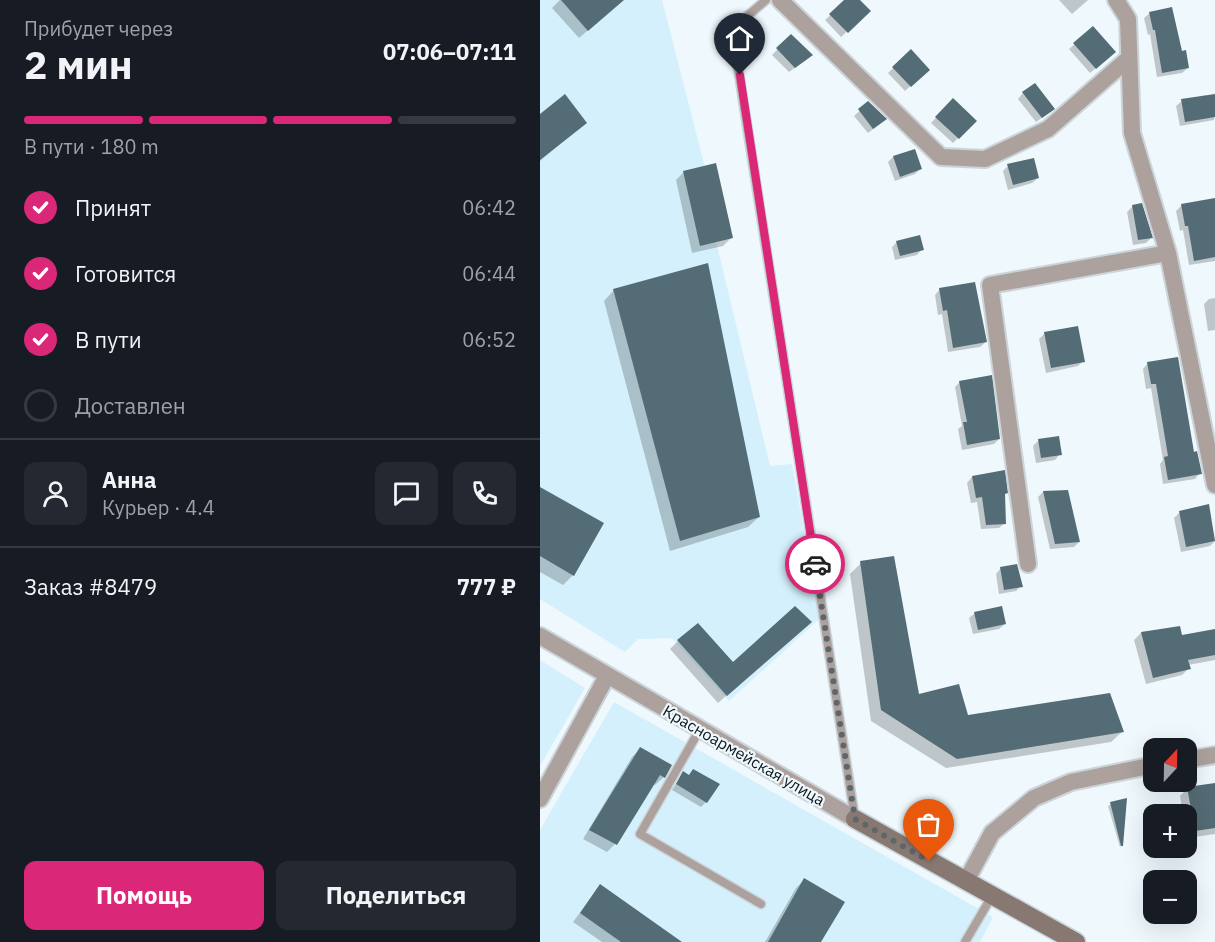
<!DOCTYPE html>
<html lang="ru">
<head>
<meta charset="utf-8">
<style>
  :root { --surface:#171b24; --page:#242831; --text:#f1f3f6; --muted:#9ea1a6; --line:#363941; --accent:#db2777 }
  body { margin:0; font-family:"IBM Plex Sans",sans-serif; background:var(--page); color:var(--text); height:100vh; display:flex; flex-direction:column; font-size:22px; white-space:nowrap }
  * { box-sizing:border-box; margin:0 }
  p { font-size:20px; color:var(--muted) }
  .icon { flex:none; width:33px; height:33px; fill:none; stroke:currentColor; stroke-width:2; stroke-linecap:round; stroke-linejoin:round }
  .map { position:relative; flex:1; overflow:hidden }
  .sheet { display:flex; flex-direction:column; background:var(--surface); width:540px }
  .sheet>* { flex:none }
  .needle { width:39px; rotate:22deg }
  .tools { position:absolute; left:603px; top:738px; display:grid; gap:12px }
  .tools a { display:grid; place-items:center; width:54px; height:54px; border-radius:12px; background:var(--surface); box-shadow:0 6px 24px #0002; font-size:30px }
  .pin { position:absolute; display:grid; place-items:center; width:51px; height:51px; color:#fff; margin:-62px -26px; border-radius:50% 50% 50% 0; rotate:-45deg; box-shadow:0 0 6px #0007 }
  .pin .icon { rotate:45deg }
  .courier { position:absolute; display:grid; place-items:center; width:60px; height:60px; margin:-30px; border:4px solid #db2777; border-radius:50%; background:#fff; color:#222; box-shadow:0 2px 8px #0007 }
  .headline em { font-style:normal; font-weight:700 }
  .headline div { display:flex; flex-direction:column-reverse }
  .headline { display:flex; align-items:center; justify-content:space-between; height:102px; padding:0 24px }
  h1 { font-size:39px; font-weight:700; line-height:45px }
  .bar { display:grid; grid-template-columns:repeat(4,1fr); gap:9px 6px; align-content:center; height:72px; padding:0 24px }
  .bar i { height:8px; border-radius:4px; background:var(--line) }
  .bar .current { background:var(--accent) }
  .bar p { grid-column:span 4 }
  .line { display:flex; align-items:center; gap:15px; padding:0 24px; border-top:2px solid var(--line) }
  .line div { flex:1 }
  .round { display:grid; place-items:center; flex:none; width:63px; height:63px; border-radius:12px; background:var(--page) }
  ol { padding:0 24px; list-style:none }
  li { display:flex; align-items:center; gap:18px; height:66px }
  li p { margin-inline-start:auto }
  li .icon { padding:6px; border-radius:50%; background:var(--accent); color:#fff; stroke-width:4 }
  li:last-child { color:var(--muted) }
  li i { width:33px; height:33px; border:3px solid var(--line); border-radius:50% }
  .primary-button { display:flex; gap:12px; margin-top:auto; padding:12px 24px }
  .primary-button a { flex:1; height:69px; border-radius:12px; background:var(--accent); color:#fff; font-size:24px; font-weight:700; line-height:69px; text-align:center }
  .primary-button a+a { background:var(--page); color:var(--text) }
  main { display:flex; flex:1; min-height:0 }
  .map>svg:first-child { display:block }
  .built { fill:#d4f0fc }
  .shadow { fill:#0003 }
  .building { fill:#546c76 }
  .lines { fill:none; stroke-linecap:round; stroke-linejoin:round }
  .lane-casing { stroke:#cad4d9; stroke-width:11 }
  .street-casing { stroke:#cad4d9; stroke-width:20 }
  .secondary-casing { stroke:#cad4d9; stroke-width:21 }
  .lane { stroke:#aca19d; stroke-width:8 }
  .street { stroke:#aca19d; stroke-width:16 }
  .secondary { stroke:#887872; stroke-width:18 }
  .done { stroke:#5d666b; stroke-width:6; stroke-dasharray:0 10.8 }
  .route { stroke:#db2777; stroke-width:8 }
  .labels { text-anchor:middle; stroke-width:4.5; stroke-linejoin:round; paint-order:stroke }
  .street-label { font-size:16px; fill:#0f181c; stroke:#eef8fd }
</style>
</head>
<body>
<main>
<section class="sheet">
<div class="headline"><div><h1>2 мин</h1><p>Прибудет через</p></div><em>07:06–07:11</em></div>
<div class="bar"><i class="current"></i><i class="current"></i><i class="current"></i><i></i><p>В пути · 180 m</p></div>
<ol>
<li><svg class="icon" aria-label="check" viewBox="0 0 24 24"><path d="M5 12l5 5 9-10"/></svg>Принят<p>06:42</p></li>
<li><svg class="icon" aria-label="check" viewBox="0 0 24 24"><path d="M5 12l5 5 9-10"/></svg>Готовится<p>06:44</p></li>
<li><svg class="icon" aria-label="check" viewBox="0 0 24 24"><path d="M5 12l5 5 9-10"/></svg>В пути<p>06:52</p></li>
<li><i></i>Доставлен</li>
</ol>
<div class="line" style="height:108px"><a class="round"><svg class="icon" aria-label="person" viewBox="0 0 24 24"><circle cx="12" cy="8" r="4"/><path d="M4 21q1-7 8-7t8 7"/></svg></a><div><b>Анна</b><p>Курьер · 4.4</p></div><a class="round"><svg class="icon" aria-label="chat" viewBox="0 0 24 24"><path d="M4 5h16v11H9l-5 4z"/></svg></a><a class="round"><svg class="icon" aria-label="phone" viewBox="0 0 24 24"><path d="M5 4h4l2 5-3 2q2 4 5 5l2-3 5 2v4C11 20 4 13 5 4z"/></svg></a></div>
<div class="line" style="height:78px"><div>Заказ #8479</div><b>777 ₽</b></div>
<div class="primary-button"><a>Помощь</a><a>Поделиться</a></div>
</section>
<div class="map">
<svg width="675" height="942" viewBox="0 0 675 942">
  <rect width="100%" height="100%" fill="#eef8fd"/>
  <path class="built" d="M0 0H122L181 230 175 237 230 466 252 464 280 618 189 701 132 638 98 639 85 652 0 599Z
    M0 660 45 688 0 766Z
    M74 702 453 917 440 942H0V830Z"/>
  <path class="shadow" d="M20 0H83L39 38 12 8Z
    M307 0H318L329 11 301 37 285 20Z
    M519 0H548L532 14Z
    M610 13 641 52 648 68 642 73 617 77 610 34 608 35 604 18Z
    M553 28 569 57 550 73 529 49Z
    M251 36 266 60 249 72 232 55Z
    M371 51 388 70 365 91 348 73Z
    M483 93 507 114 496 122 478 99Z
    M675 95 674 120 640 126 636 106 642 101Z
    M413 100 435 121 413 143 391 123Z
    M328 103 340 124 328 133 314 116Z
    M0 116 45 123 0 161Z
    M374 150 380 169 375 174 355 181 348 162 353 157Z
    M468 166 498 178 492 183 468 190 463 171Z
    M144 172 191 238 183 246 152 253 136 180Z
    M675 199V261L649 265 643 230 640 231 636 211 642 205Z
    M593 206 611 238 606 243 593 245 587 212Z
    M357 242 382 249 377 255 355 260 352 247Z
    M400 289 446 342 440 347 408 352 402 314 398 315 395 295Z
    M74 290 219 517 208 527 130 551 64 301Z
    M675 298V330L668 331 664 304 669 299Z
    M505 333 543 361 538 366 506 373 499 339Z
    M608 363 653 454 660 473 655 479 623 484 620 464 623 460 611 388 606 389 603 369Z
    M420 382 459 439 454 444 422 450 418 429 422 426 415 387Z
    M499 440 520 454 515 460 496 463 493 446Z
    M432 477 463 495 465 523 459 528 441 529 437 502 431 503 427 483Z
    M0 489 33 575 23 585 0 572Z
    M527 491 539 542 534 547 510 549 498 497 503 492Z
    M668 506 675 541 670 546 641 552 634 518 639 513Z
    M321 563 378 696 427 716 582 732 571 742 406 768 331 721 310 574Z
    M461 568 481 586 476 591 459 594 456 574Z
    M435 613 465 624 459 629 433 634 429 618Z
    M262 629 178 703 130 649 138 641 192 664Z
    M675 630V660L648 665 649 668 642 675 606 684 594 640 601 633 641 637Z
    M100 749 124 777 115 785 113 783 75 844 67 852 43 839 92 757Z
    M153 771 166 802 161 807 132 790 143 773 148 776Z
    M675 785V834L647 838 646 814H643L640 796 648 788Z
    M571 804 582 845 580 847 568 806Z
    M264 880 280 942H225L256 888Z
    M60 886 132 942H62L33 922Z"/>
  <path class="building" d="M21 0H84L48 31Z
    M304 0H320L331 11 308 33 289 14Z
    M632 7 642 51 646 50 649 68 622 73 615 30H613L609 12Z
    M553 26 576 52 556 69 533 43Z
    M251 34 273 55 255 68 236 48Z
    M371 49 390 70 371 87 352 67Z
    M495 83 515 109 502 118 482 92Z
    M25 94 47 123 0 160V114Z
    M675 94V117L645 122 641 99Z
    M413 98 437 121 419 139 395 117Z
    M328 101 347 119 333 129 318 109Z
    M375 149 382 169 360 177 353 156Z
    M494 158 499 178 473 185 467 164Z
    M176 163 193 238 160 246 143 171Z
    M675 198V257L654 261 648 226H645L641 204Z
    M602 203 613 238 598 240 592 205Z
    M380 235 384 250 360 256 356 241Z
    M168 263 220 517 140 541 73 289Z
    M435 282 447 342 413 348 407 310 403 311 399 288Z
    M538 326 545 362 511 368 504 332Z
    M638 357 654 452 657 451 662 474 628 480 624 457 628 456 616 384H611L607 362Z
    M452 375 460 439 427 445 423 422H427L419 381Z
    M519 436 522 455 501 458 498 439Z
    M465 470 468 493 465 494 466 524 446 525 442 497 436 498 432 476Z
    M0 487 64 523 34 576 0 556Z
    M528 490 540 542 515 544 503 491Z
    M669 504 675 541 646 547 639 511Z
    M354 556 379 694 419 684 428 715 570 693 584 732 417 759 341 710 320 561Z
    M477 564 483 587 464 590 460 567Z
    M255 606 272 622 187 696 137 640 158 623 193 662Z
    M462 606 466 624 438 630 434 612Z
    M640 626 642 635 675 629V655L648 660 651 669 613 678 601 632Z
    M100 747 132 765 125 778 120 775 77 845 49 830Z
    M153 769 180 784 167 803 136 784 143 771 149 775Z
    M675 783V828L655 831 647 787Z
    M587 798 583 846H581L570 802Z
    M264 878 305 902 281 942H228Z
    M60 884 142 942H81L40 913Z"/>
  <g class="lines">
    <defs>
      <path id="lane" d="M226 0 192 29 315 819
        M160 729 100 834 221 904
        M425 942 452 896"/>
      <path id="street" d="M240 0 401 157 445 159 508 129 589 58
        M576 0 588 19 592 133 628 253 675 485
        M488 564 450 285 628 253
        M0 636 315 819
        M646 760 675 755
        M0 799 67 676
        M426 881 452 833 494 798 531 782 614 765"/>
      <path id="secondary" d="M315 819 536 942"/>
    </defs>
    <use href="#lane" class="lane-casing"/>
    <use href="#street" class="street-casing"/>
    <use href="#secondary" class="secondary-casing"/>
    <use href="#lane" class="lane"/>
    <use href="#street" class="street"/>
    <use href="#secondary" class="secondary"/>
  </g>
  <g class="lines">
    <path class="done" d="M275 564 315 819 389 861"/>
    <path class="route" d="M200 75 275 564"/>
  </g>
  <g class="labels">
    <g class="street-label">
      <text transform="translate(204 755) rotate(30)" y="6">Красноармейская улица</text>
    </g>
  </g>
</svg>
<div class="tools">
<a><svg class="needle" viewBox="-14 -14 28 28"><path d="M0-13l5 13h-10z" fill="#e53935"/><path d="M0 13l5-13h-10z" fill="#9ea1a6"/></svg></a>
<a>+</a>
<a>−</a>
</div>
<div class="pin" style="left:389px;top:861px;background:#ea580c"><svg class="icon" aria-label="bag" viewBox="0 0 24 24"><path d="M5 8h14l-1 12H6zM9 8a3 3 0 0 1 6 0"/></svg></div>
<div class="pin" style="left:200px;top:75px;background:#1f2937"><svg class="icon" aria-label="home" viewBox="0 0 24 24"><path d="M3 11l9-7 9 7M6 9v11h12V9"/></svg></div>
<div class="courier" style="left:275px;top:564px"><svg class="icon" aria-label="car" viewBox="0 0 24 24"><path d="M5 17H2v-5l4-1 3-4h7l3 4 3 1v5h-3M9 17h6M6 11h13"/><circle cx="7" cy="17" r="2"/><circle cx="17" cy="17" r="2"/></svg></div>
</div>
</main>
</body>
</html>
